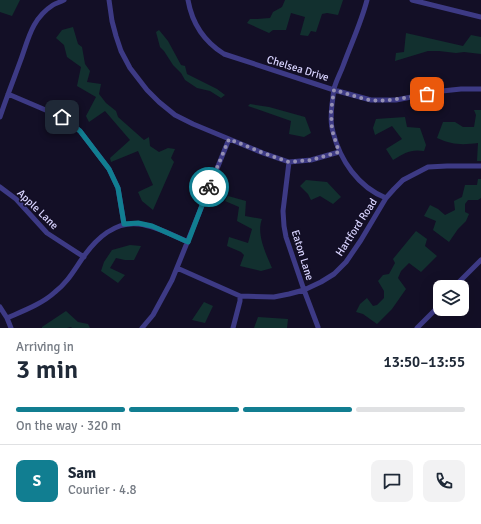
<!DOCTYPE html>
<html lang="en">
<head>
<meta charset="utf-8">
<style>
  :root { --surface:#fff; --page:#f2f2f3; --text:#1f2937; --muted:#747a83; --line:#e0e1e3; --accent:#117e91 }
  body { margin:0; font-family:Signika,sans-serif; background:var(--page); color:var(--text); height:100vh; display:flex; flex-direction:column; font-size:15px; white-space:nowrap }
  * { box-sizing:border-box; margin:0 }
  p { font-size:13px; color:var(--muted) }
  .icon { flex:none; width:22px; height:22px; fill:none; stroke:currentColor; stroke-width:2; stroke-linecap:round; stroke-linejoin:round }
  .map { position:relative; height:328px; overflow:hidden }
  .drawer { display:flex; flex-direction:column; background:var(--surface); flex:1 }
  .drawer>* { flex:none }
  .controls { position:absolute; left:433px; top:280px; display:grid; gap:8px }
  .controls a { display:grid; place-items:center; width:36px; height:36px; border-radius:8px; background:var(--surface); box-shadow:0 4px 16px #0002; font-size:20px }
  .pin { position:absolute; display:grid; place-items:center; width:34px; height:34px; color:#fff; margin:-17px; border-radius:8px; box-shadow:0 2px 6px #0006 }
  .courier { position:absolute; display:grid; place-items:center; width:40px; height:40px; margin:-20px; border:3px solid #117e91; border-radius:50%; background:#fff; color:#222; box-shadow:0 1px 5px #0007 }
  .summary em { font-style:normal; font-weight:600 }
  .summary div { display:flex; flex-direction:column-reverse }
  .summary { display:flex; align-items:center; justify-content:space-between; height:68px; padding:0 16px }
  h1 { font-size:26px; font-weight:600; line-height:30px }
  .bar { display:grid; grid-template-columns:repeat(4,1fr); gap:6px 4px; align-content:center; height:48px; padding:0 16px }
  .bar i { height:5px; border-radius:3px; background:var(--line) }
  .bar .on { background:var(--accent) }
  .bar p { grid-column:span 4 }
  .line { display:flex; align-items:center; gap:10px; padding:0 16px; border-top:1px solid var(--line) }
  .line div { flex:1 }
  .round { display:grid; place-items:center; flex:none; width:42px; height:42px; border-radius:8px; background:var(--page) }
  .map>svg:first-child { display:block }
  .green { fill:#12302f }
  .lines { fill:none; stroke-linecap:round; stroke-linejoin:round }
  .minor { stroke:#3d3a85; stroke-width:5 }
  .done { stroke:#948fb3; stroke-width:4; stroke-dasharray:0 7.2 }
  .route { stroke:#117e91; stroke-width:5 }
  .labels { text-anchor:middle; stroke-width:3; stroke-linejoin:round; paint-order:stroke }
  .street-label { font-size:11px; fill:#d9d4ff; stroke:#130f26 }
</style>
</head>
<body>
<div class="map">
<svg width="481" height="328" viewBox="0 0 481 328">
  <rect width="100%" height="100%" fill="#130f26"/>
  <path class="green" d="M0 0H20L12 16 0 12Z
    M285 0H343L338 15 327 13 322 14 316 32 311 31 308 36 300 35 305 17 291 13 286 30H273L269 33 247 23 250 19H257L270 18 273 12 282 7Z
    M73 27 78 44 82 47 85 64 90 71 87 82 101 84 99 94 106 103 116 111 118 117 144 140 149 137 150 146 159 152 168 148 175 149 171 158 174 162 153 210 142 201 138 192 153 185 138 151 111 162 110 158 130 140 105 111 89 122 86 116 96 97 77 86 81 67 67 57 64 45 56 38 62 30Z
    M159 30 168 41 181 65 185 66 187 74 217 89 225 95 221 98 210 91 197 88 185 80 181 73 173 65 164 51 160 47 156 32Z
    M406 33 463 46 471 35 481 37V54L464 52 456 53 439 51H428L395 61 396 53 404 52Z
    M250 104 269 107 305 117 311 133 304 137 289 134 291 121 248 106Z
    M474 110H481V161H477L478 143C462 145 453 145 437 138L443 122H455L463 127H474L476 115Z
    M405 117 407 127 420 128 426 145 424 151C410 149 405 153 393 160L386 149 402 139 392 126 375 135 373 128 376 119Z
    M478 179H481V198L478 200H468L465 204V212L469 214 466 221 458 229 449 242 433 230 436 221 424 216 430 205 438 209 445 215 455 210 454 201 462 197 465 185H477Z
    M306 180 327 182 341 197 333 204 320 196 311 200 308 194 300 186Z
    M228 196 246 201 245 216 262 219C256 234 266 254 272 268L261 271 240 266 244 255 241 252 227 246 229 237 248 243 252 229 237 221 239 207 225 201Z
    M416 231 427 239 425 246 437 256 421 272 409 263 401 271 398 278 406 289 392 309 377 324 363 314 356 312 360 304 367 298 373 306 377 305 384 298V291L378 281 383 275 389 274 395 263 393 259Z
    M130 245 141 246 134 260H125L116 258 110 268 125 275 118 283 101 271 104 262 112 250Z
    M204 302 213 306 205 323 192 320Z
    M66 311 78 322 88 324 90 328H72L71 327 67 328H42V327Z
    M258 317 288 319 287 328H254Z"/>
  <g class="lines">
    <path class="minor" d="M109 0 112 21 116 36 121 51 130 68 147 90 159 102 175 115 193 124 263 153 289 162 311 160 339 152
      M188 0C192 23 205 42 224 54L334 90 371 100H396L442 91 461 89H481
      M367 0C361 23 351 44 343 66 340 74 336 81 334 89 333 94 333 99 332 104 331 113 330 123 333 132 340 160 358 187 386 198
      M412 0 481 17
      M8 94 62 117 80 131 109 169 118 188 124 224
      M0 117C6 99 13 81 20 62 28 41 31 19 53 5 56 3 61 2 64 0
      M289 162 283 211 284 226 286 237 304 290 318 327
      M0 187 16 199 47 233 84 257
      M177 268 240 296 274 297 289 294 304 290 321 282 334 274 346 262 361 240 386 198 394 189 403 180 428 167 447 166H481
      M454 287 481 260
      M0 307 7 318 11 328
      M7 318C23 311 42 304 55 292 68 282 74 270 84 256 96 239 115 221 139 224 156 226 172 235 188 242
      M142 328 153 315 172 280 229 139
      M233 328 240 301V296
      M417 328 440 305"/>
  </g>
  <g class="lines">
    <path class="done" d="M209 187 229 139 263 153 289 162 311 160 339 152 332 130 331 111 334 90C346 93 358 98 370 100 389 102 408 97 427 94"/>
    <path class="route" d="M62 117 80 131 109 169 118 188 124 224 138 223 152 226 188 242 209 187"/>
  </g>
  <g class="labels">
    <g class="street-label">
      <text transform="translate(298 68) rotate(17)" y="4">Chelsea Drive</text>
      <text transform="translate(38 209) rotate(44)" y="4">Apple Lane</text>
      <text transform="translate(356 227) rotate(-57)" y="4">Hartford Road</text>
      <text transform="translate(303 255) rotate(73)" y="4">Eaton Lane</text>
    </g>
  </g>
</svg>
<div class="controls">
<a><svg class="icon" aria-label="layers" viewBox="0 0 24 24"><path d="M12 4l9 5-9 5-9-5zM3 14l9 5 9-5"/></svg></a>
</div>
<div class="pin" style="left:427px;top:94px;background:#ea580c"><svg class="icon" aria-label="bag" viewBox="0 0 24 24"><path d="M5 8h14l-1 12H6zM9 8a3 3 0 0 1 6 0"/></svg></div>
<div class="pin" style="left:62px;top:117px;background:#1f2937"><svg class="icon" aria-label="home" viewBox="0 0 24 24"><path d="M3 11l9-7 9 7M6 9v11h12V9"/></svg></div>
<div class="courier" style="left:209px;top:187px"><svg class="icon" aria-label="bike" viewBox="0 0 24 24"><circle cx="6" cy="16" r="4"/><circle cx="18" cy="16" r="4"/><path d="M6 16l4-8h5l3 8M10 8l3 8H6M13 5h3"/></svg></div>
</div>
<section class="drawer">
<div class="summary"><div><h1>3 min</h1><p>Arriving in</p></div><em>13:50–13:55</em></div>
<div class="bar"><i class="on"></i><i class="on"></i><i class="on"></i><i></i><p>On the way · 320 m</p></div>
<div class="line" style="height:72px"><b class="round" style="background:var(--accent);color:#fff">S</b><div><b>Sam</b><p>Courier · 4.8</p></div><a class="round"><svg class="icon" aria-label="chat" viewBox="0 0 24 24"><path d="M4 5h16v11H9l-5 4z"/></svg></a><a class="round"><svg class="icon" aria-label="phone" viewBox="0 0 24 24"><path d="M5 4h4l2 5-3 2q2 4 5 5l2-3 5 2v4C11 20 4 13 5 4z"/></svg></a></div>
</section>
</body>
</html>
